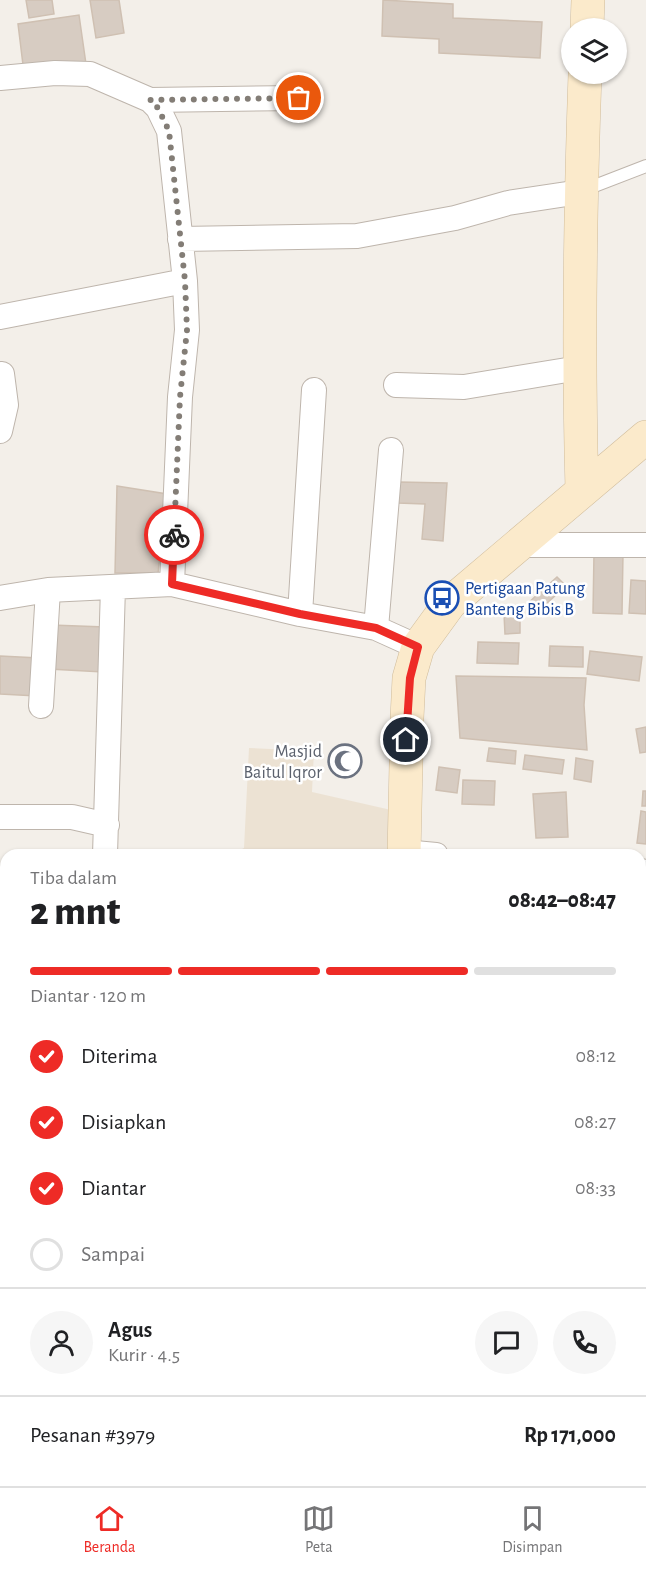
<!DOCTYPE html>
<html lang="id">
<head>
<meta charset="utf-8">
<style>
  :root { --surface:#fff; --page:#f6f6f6; --text:#202124; --muted:#757577; --line:#e0e0e0; --accent:#ee2b26 }
  body { margin:0; font-family:"Alegreya Sans",sans-serif; background:var(--page); color:var(--text); height:100vh; display:flex; flex-direction:column; font-size:22px; white-space:nowrap }
  * { box-sizing:border-box; margin:0 }
  p { font-size:20px; color:var(--muted) }
  .icon { flex:none; width:33px; height:33px; fill:none; stroke:currentColor; stroke-width:2; stroke-linecap:round; stroke-linejoin:round }
  .map { position:relative; flex:1; overflow:hidden }
  .sheet { position:absolute; left:0px; top:849px; width:646px; height:638px; display:flex; flex-direction:column; background:var(--surface); border-radius:18px 18px 0 0; box-shadow:0 2px 4px #0004 }
  .sheet>* { flex:none }
  .tools { position:absolute; left:561px; top:18px; display:grid; gap:12px }
  .tools a { display:grid; place-items:center; width:66px; height:66px; border-radius:50%; background:var(--surface); box-shadow:0 2px 4px #0004; font-size:30px }
  .pin { position:absolute; display:grid; place-items:center; width:51px; height:51px; color:#fff; margin:-26px; border:3px solid #fff; border-radius:50%; box-shadow:0 2px 6px #0007 }
  .courier { position:absolute; display:grid; place-items:center; width:60px; height:60px; margin:-30px; border:4px solid #ee2b26; border-radius:50%; background:#fff; color:#222; box-shadow:0 2px 8px #0007 }
  .overview em { font-style:normal; font-weight:800 }
  .overview div { display:flex; flex-direction:column-reverse }
  .overview { display:flex; align-items:center; justify-content:space-between; height:102px; padding:0 30px }
  h1 { font-size:39px; font-weight:800; line-height:45px }
  .bar { display:grid; grid-template-columns:repeat(4,1fr); gap:9px 6px; align-content:center; height:72px; padding:0 30px }
  .bar i { height:8px; border-radius:4px; background:var(--line) }
  .bar .on { background:var(--accent) }
  .bar p { grid-column:span 4 }
  .line { display:flex; align-items:center; gap:15px; padding:0 30px; border-top:2px solid var(--line) }
  .line div { flex:1 }
  .round { display:grid; place-items:center; flex:none; width:63px; height:63px; border-radius:32px; background:var(--page) }
  ol { padding:0 30px; list-style:none }
  li { display:flex; align-items:center; gap:18px; height:66px }
  li p { margin-inline-start:auto }
  li .icon { padding:6px; border-radius:50%; background:var(--accent); color:#fff; stroke-width:4 }
  li:last-child { color:var(--muted) }
  li i { width:33px; height:33px; border:3px solid var(--line); border-radius:50% }
  .tabs { display:flex; justify-content:space-around; align-items:center; height:84px; border-top:2px solid var(--line); background:var(--surface); font-size:16px; color:var(--muted) }
  .tabs a { display:grid; justify-items:center; gap:3px }
  .tabs .on { color:var(--accent) }
  .map>svg:first-child { display:block }
  .education { fill:#ece2d3 }
  .building { fill:#d7ccc2; stroke:#cfc0b2; stroke-width:1.5 }
  .lines { fill:none; stroke-linecap:round; stroke-linejoin:round }
  .lane-casing { stroke:#beb5ac; stroke-width:14 }
  .street-casing { stroke:#beb5ac; stroke-width:26 }
  .secondary-casing { stroke:#d0bc9b; stroke-width:34 }
  .lane { stroke:#fff; stroke-width:12 }
  .street { stroke:#fff; stroke-width:24 }
  .secondary { stroke:#fbeacb; stroke-width:33 }
  .done { stroke:#837d76; stroke-width:6; stroke-dasharray:0 10.8 }
  .route { stroke:#ee2b26; stroke-width:8 }
  .labels { text-anchor:middle; stroke-width:5; stroke-linejoin:round; paint-order:stroke }
  .transit-label { font-size:18px; fill:#164399; stroke:#fff; text-anchor:start }
  .worship-label { font-size:18px; fill:#5b616d; stroke:#fff; text-anchor:end }
</style>
</head>
<body>
<div class="map">
<svg width="646" height="1486" viewBox="0 0 646 1486">
  <rect width="100%" height="100%" fill="#f3efe9"/>
  <path class="education" d="M249 748 314 751 312 792 400 812 403 855H336L295 852 294 855H230L244 848Z"/>
  <path class="building" d="M26 0H52L54 14 29 18Z
    M90 0H119L124 33 96 38Z
    M383 0 453 4V18L542 22 540 58 439 53V39L382 36Z
    M79 15 86 64 24 73 18 24Z
    M399 482 447 483 443 541 422 539 425 504 398 503Z
    M117 486 167 494 158 573H115Z
    M594 553H623L622 614 593 613Z
    M557 577 566 586 536 613 528 603Z
    M631 580 646 581V614L629 613Z
    M504 614H520V633L505 634Z
    M51 625 105 627 103 672 49 669Z
    M478 642 519 643 518 664 477 663Z
    M550 646 583 647V667L549 666Z
    M590 651 642 657 639 681 587 674Z
    M0 656 39 658 37 696 0 694Z
    M456 676 586 678 584 705 587 750 460 738Z
    M646 727V752L640 753 636 729Z
    M489 748 516 751 515 764 487 761Z
    M525 755 564 760 562 774 523 769Z
    M576 758 593 761 591 782 574 779Z
    M439 767 460 770 457 793 436 790Z
    M463 780 495 781 494 805 462 804Z
    M643 791H646V806H642Z
    M566 792 568 837 536 838 533 794Z
    M641 811 646 812V844L637 843Z
    M640 885H646V903H640Z
    M640 908H646V957H640Z
    M645 964 646 997H640V965Z
    M640 1007H644L645 1062H640Z
    M640 1159H646V1250L640 1249Z
    M640 1315H646V1354H640Z
    M25 1480H54L26 1485Z
    M541 1480H587V1486H540Z"/>
  <g class="lines">
    <defs>
      <path id="lane" d="M584 190 646 166"/>
      <path id="street" d="M0 78 55 73 90 74 150 100 158 108 169 131 185 281 187 330 180 397 172 584
        M150 100 299 98
        M180 239 357 236 455 218 508 203 580 192
        M0 317 185 281
        M396 385 464 387 579 368
        M0 431 6 405 2 374
        M516 545H646
        M0 598 48 590 172 584 300 614 376 628 418 647
        M300 614 314 390
        M376 628 391 450
        M41 706 48 590
        M0 817H72L107 825
        M404 852 436 855
        M105 855 113 587
        M640 871 646 872
        M640 1071H646
        M0 1079 6 1073
        M74 1486V1480"/>
      <path id="secondary" d="M587 28 588 0
        M582 490C578 351 580 213 585 74
        M404 855 407 718 409 678 418 647 450 603 646 437
        M640 1287H646
        M0 1289H6
        M414 1480V1486"/>
    </defs>
    <use href="#lane" class="lane-casing"/>
    <use href="#street" class="street-casing"/>
    <use href="#secondary" class="secondary-casing"/>
    <use href="#lane" class="lane"/>
    <use href="#street" class="street"/>
    <use href="#secondary" class="secondary"/>
  </g>
  <g class="lines">
    <path class="done" d="M174 535 180 397 187 330 185 281 169 131 158 108 150 100 299 98"/>
    <path class="route" d="M174 535 172 584 300 614 376 628 418 647 410 678 406 740"/>
  </g>
  <defs>
    <symbol id="bus-ring" viewBox="-11 -11 22 22"><circle r="9.5" fill="#fff" stroke="#1a4fb4" stroke-width="1.5"/><path d="M-5-6H5V4H4V6H2V4H-2V6H-4V4H-5ZM-3.5-4V0h7V-4ZM-3.5 1.2v1.5H-2V1.2ZM2 1.2v1.5H3.5V1.2Z" fill="#1a4fb4"/></symbol>
    <symbol id="mosque-ring" viewBox="-11 -11 22 22"><circle r="9.5" fill="#fff" stroke="#6b7280" stroke-width="1.5"/><path d="M3.5-4.9A6 6 0 1 0 3.5 4.9A5 5 0 1 1 3.5-4.9Z" fill="#6b7280"/></symbol>
  </defs>
  <g fill-rule="evenodd">
    <use href="#bus-ring" x="423" y="579" width="38" height="38"/>
    <use href="#mosque-ring" x="326" y="742" width="38" height="38"/>
  </g>
  <g class="labels">
    <g class="transit-label">
      <text x="465" y="594">Pertigaan Patung<tspan x="465" dy="21">Banteng Bibis B</tspan></text>
    </g>
    <g class="worship-label">
      <text x="322" y="757">Masjid<tspan x="322" dy="21">Baitul Iqror</tspan></text>
    </g>
  </g>
</svg>
<div class="tools">
<a><svg class="icon" aria-label="layers" viewBox="0 0 24 24"><path d="M12 4l9 5-9 5-9-5zM3 14l9 5 9-5"/></svg></a>
</div>
<div class="pin" style="left:299px;top:98px;background:#ea580c"><svg class="icon" aria-label="bag" viewBox="0 0 24 24"><path d="M5 8h14l-1 12H6zM9 8a3 3 0 0 1 6 0"/></svg></div>
<div class="pin" style="left:406px;top:740px;background:#1f2937"><svg class="icon" aria-label="home" viewBox="0 0 24 24"><path d="M3 11l9-7 9 7M6 9v11h12V9"/></svg></div>
<div class="courier" style="left:174px;top:535px"><svg class="icon" aria-label="bike" viewBox="0 0 24 24"><circle cx="6" cy="16" r="4"/><circle cx="18" cy="16" r="4"/><path d="M6 16l4-8h5l3 8M10 8l3 8H6M13 5h3"/></svg></div>
<section class="sheet">
<div class="overview"><div><h1>2 mnt</h1><p>Tiba dalam</p></div><em>08:42–08:47</em></div>
<div class="bar"><i class="on"></i><i class="on"></i><i class="on"></i><i></i><p>Diantar · 120 m</p></div>
<ol>
<li><svg class="icon" aria-label="check" viewBox="0 0 24 24"><path d="M5 12l5 5 9-10"/></svg>Diterima<p>08:12</p></li>
<li><svg class="icon" aria-label="check" viewBox="0 0 24 24"><path d="M5 12l5 5 9-10"/></svg>Disiapkan<p>08:27</p></li>
<li><svg class="icon" aria-label="check" viewBox="0 0 24 24"><path d="M5 12l5 5 9-10"/></svg>Diantar<p>08:33</p></li>
<li><i></i>Sampai</li>
</ol>
<div class="line" style="height:108px"><a class="round"><svg class="icon" aria-label="person" viewBox="0 0 24 24"><circle cx="12" cy="8" r="4"/><path d="M4 21q1-7 8-7t8 7"/></svg></a><div><b>Agus</b><p>Kurir · 4.5</p></div><a class="round"><svg class="icon" aria-label="chat" viewBox="0 0 24 24"><path d="M4 5h16v11H9l-5 4z"/></svg></a><a class="round"><svg class="icon" aria-label="phone" viewBox="0 0 24 24"><path d="M5 4h4l2 5-3 2q2 4 5 5l2-3 5 2v4C11 20 4 13 5 4z"/></svg></a></div>
<div class="line" style="height:78px"><div>Pesanan #3979</div><b>Rp 171,000</b></div>
</section>
</div>
<nav class="tabs">
<a class="on"><svg class="icon" aria-label="home" viewBox="0 0 24 24"><path d="M3 11l9-7 9 7M6 9v11h12V9"/></svg>Beranda</a>
<a><svg class="icon" aria-label="map" viewBox="0 0 24 24"><path d="M3 6l6-2 6 2 6-2v14l-6 2-6-2-6 2zM9 4v14M15 6v14"/></svg>Peta</a>
<a><svg class="icon" aria-label="saved" viewBox="0 0 24 24"><path d="M7 4h10v16l-5-4-5 4z"/></svg>Disimpan</a>
</nav>
</body>
</html>
